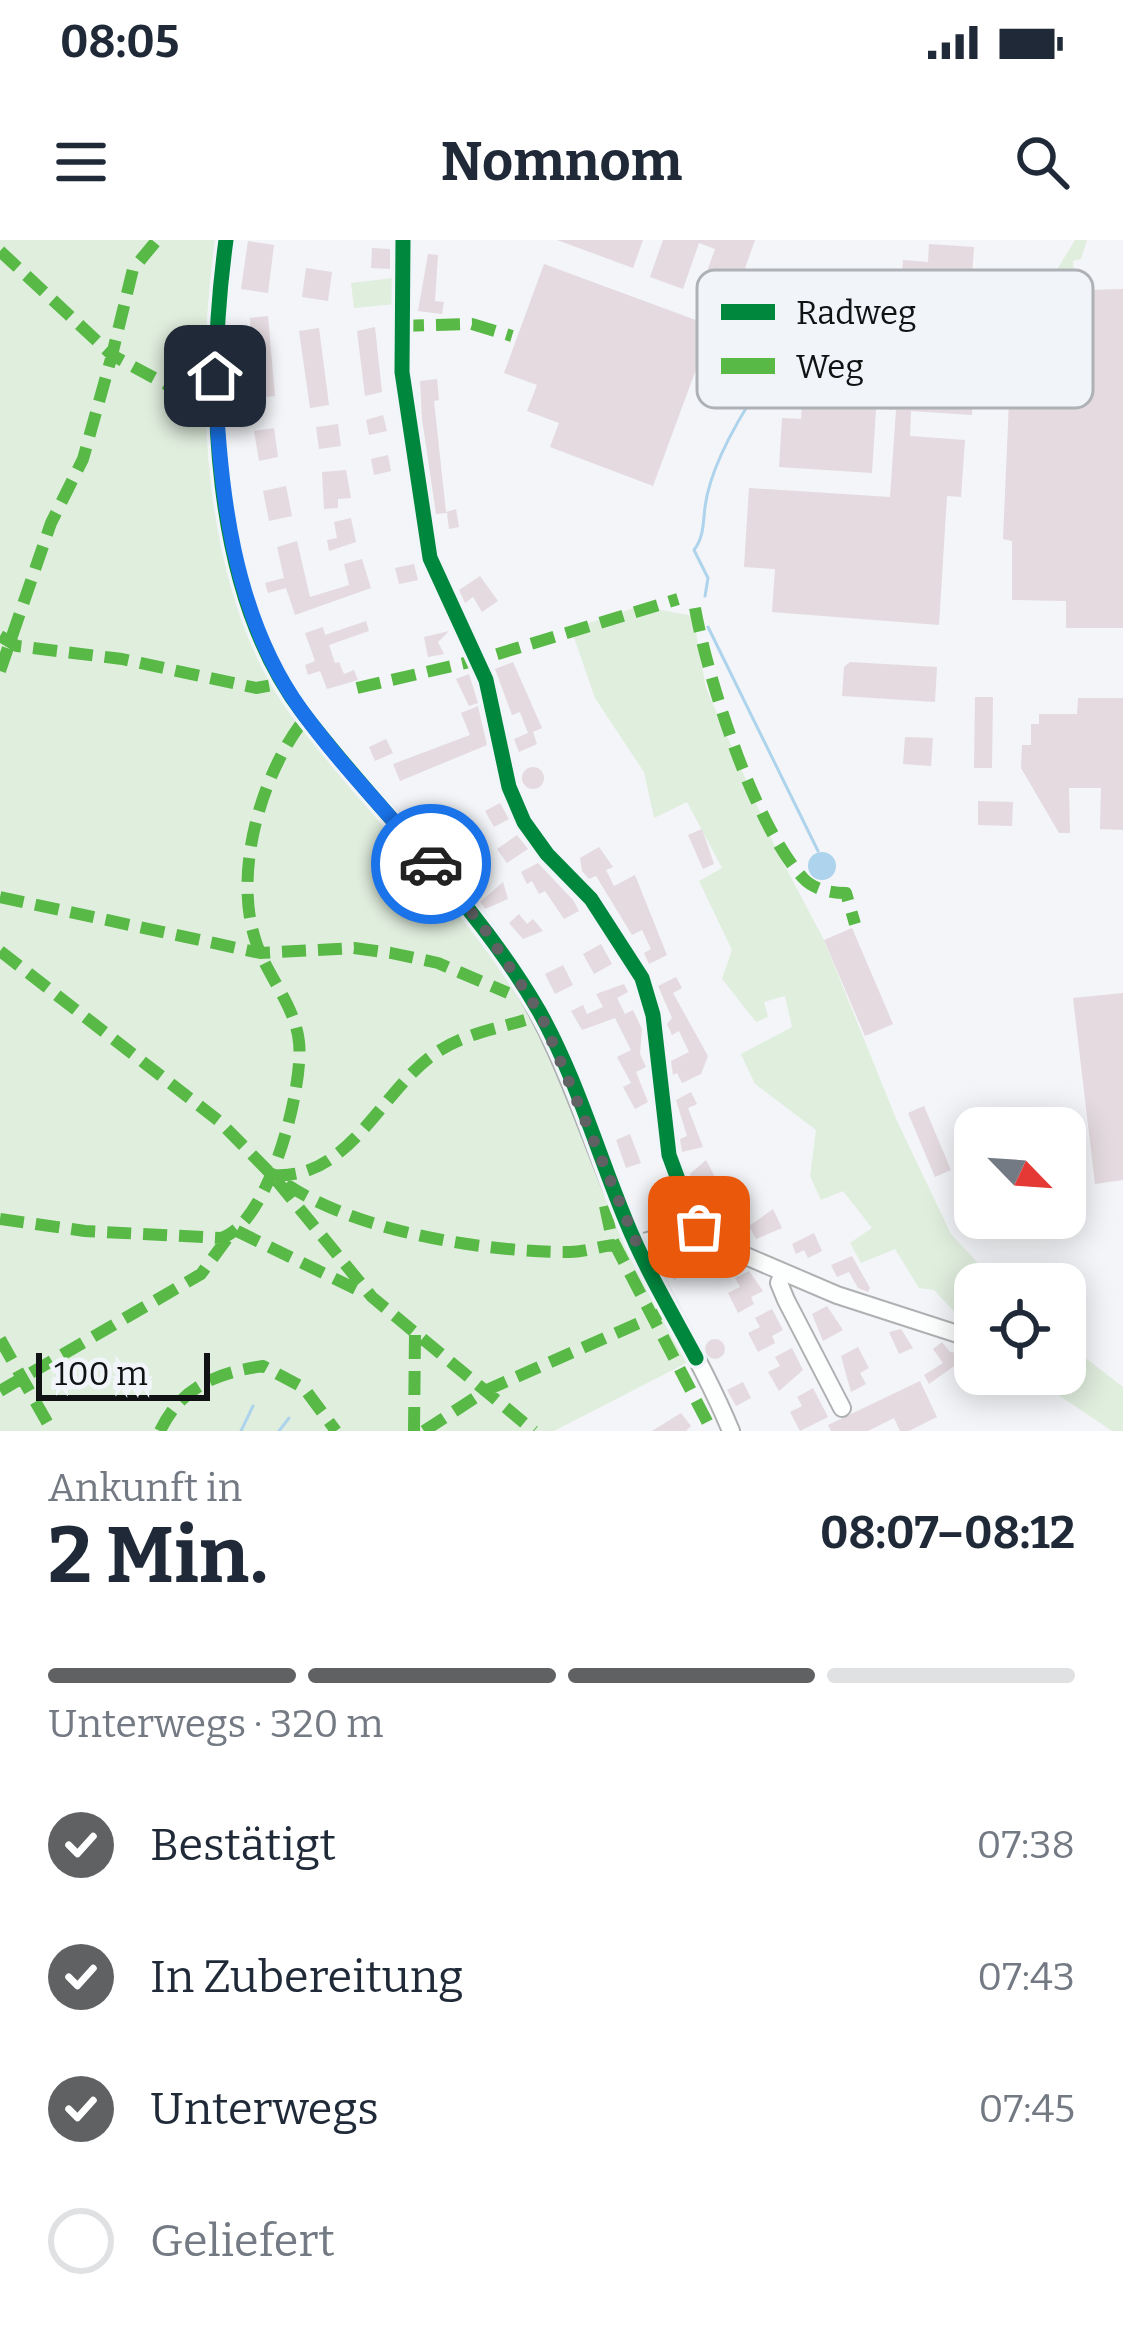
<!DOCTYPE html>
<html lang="de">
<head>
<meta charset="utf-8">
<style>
  :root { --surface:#fff; --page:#f2f2f3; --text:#1f2937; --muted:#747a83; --line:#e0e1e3; --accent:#5f6163 }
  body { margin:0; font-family:Bitter,serif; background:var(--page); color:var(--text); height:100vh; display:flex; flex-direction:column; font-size:45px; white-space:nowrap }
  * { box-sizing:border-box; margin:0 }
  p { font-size:39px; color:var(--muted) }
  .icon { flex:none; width:66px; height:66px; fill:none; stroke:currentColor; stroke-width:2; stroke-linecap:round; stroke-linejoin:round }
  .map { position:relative; height:1191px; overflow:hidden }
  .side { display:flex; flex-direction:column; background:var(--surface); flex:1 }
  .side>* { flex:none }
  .needle { width:78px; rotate:115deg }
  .buttons { position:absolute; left:954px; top:867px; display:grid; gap:24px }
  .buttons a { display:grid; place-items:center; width:132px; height:132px; border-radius:24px; background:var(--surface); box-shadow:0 6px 30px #0003; font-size:60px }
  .scale { position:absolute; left:36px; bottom:30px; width:174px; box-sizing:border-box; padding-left:12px; border:6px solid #101213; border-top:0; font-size:33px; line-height:42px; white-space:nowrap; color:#101213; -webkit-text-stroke:9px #f1f5fa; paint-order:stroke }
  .pin { position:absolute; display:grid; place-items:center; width:102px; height:102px; color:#fff; margin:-51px; border-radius:24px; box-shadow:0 6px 18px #0006 }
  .courier { position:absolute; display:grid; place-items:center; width:120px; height:120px; margin:-60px; border:9px solid #1a73e8; border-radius:50%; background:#fff; color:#222; box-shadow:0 3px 15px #0007 }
  .overview em { font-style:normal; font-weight:700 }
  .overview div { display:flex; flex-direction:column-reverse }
  .overview { display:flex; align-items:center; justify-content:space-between; height:204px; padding:0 48px }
  h1 { font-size:78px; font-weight:700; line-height:90px }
  .bar { display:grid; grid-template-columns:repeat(4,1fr); gap:18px 12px; align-content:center; height:144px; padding:0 48px }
  .bar i { height:15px; border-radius:9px; background:var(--line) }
  .bar .on { background:var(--accent) }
  .bar p { grid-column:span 4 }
  ol { padding:0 48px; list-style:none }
  li { display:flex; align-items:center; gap:36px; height:132px }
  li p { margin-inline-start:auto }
  li .icon { padding:12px; border-radius:50%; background:var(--accent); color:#fff; stroke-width:4 }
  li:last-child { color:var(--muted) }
  li i { width:66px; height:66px; border:6px solid var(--line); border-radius:50% }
  .status { display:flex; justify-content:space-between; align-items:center; height:84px; padding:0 60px; background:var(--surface); direction:ltr }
  .status svg { height:33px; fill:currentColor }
  header { display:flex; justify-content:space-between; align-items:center; height:156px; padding:0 48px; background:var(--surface); font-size:54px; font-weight:700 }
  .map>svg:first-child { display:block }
  .green { fill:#e0eede }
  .water { fill:#aed3ec }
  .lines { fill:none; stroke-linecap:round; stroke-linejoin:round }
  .stream { stroke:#aed3ec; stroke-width:3 }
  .building { fill:#e4dadf }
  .minor-casing { stroke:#aeb0b2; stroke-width:20 }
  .minor { stroke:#fdfefe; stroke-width:16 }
  .quiet { stroke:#58b947; stroke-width:12; stroke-dasharray:24 12; stroke-linecap:butt }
  .cycleway-casing { stroke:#f1f5fa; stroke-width:22 }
  .cycleway { stroke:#00873e; stroke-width:15 }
  .done { stroke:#5f6163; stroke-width:12; stroke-dasharray:0 21.6 }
  .route { stroke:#1a73e8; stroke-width:15 }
  .key { fill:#f1f5fa; stroke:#aeb1b5; stroke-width:3 }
  .key-label { font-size:33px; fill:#101213 }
</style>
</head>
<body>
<div class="status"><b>08:05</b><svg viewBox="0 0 49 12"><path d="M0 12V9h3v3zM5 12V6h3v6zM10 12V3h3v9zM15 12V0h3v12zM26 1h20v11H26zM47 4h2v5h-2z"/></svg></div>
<header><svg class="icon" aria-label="menu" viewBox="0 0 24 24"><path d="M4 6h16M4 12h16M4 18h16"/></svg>Nomnom<svg class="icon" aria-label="search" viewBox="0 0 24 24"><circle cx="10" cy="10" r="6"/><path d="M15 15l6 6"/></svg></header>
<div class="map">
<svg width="1123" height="1191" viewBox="0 0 1123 1191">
  <rect width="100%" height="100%" fill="#f3f5f8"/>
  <path class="green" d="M0 0H226L217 83 231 289 277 430 513 730 696 1118 554 1191H0Z
    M1075 0H1087L1081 19 1073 21 1074 35H1082V44L1047 46Z
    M393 38 396 64 354 68 351 43Z
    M640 366 693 376 706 448 777 611 824 700 897 881 951 994 997 1044H975V1094L934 1050 919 1048 895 1009 861 1023 850 1003 872 988 843 951 821 960 810 936 816 890 755 844 741 814 792 787 785 756 764 762 768 777 756 782 722 739 732 710 699 641 722 628 687 562 654 578 644 532 595 458 571 389Z
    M1065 1102 1123 1147V1191H1112L1027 1134H1065Z"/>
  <path class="water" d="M808 626a14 14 0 1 1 28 0a14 14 0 1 1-28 0Z"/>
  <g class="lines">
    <path class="stream" d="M705 356 708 338 694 310C704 297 703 283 705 267 710 227 737 181 760 146
      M708 387 818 611
      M241 1191 253 1166
      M279 1191 289 1178"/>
  </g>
  <path class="building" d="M557 0H643L633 28Z
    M663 0H755L732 65 699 54 715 9 699 3 683 49 650 37Z
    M248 1 274 5 268 53 241 49Z
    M929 4 974 7 965 145 974 146 972 175 911 171 910 196 965 200 961 257 947 256 939 385 772 372 775 329 744 327 749 248 890 257 896 170 876 169 872 233 779 227 782 178 801 179 804 134 837 135 846 73 899 77 903 20 928 22Z
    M372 8 390 9V29L371 28Z
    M428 14 438 15 435 61 444 62 442 74 418 71Z
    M544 24 712 86 653 246 550 207 559 183 527 171 537 145 504 133Z
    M306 28 332 32 328 61 302 57Z
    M1123 49V388H1066V361L1012 360V301L1003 299 1010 138H1037L1036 90 1046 51Z
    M268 76 275 156 258 158 255 123 229 131 230 97 251 96 250 78Z
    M375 87 382 152 365 156 357 91Z
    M319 88 329 165 310 168 299 91Z
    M437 139 439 160 434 161 446 272 456 269 459 287 449 289 447 273 436 274 422 179 420 141Z
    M383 175 387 191 369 195 366 180Z
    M338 184 341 206 319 209 316 187Z
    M274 188 278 217 259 221 254 191Z
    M388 215 391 231 374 235 371 219Z
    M346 230 351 258 338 259V268L324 269 322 232Z
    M286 246 292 276 269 281 263 251Z
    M351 278 356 302 329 311 327 300 337 298 334 282Z
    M297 301 310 357 349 345 344 324 362 319 371 348 295 375 286 348 268 353 265 343 284 338 277 307Z
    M414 324 418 340 399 344 395 328Z
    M480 336 498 361 482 372 473 357 465 363 459 350Z
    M366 381 369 391 329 405 335 423 339 422 344 434 354 430 358 440 327 449 320 431 308 435 305 425 315 421 305 393 323 387 325 395Z
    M449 391 438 402 444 414 428 417 424 397Z
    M513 422 542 488 533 492 537 504 519 512 514 499 528 493 520 472 512 475 495 429Z
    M850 422 937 427 935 462 842 456 844 427Z
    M469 434 478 463 469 466 456 439Z
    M975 457H993L992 528H974Z
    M1078 458H1123V590L1100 589 1101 548H1069L1070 593H1059L1021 528 1022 505H1031V484H1039V474H1077Z
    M478 466 487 505 400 541 393 524 470 495 461 473Z
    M905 497 933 498 931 526 903 524Z
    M386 499 393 513 375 521 369 507Z
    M522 538a11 11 0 1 1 22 0a11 11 0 1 1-22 0Z
    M978 561 1013 562 1012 586 978 585Z
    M500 563 509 579 494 587 485 571Z
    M456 579 466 593 450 604 440 590Z
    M702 589 714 624 703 629 688 595Z
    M517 595 528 609 507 623 497 609Z
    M599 607 613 627 606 630 614 646 635 635 667 715 649 724 644 713 651 709 642 690 632 695 596 636 589 639 582 631 580 618Z
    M538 623 573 660 579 671 564 679 545 651 539 654 532 641 527 644 521 632Z
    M503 642 508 659 485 669 480 662Z
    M519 674 527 684 533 679 543 691 523 699 509 683Z
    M852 688 893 784 865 796 824 700Z
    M601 704 612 724 594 734 583 714Z
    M563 725 573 745 555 754 545 734Z
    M676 737 682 748 673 753 708 816 701 834 682 843 677 833 673 835 671 821 689 812 679 791 672 795 667 784 672 778 658 746Z
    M624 744 628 752 617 758 625 774 633 770 642 789 640 814 646 827 636 832 648 862 635 869 623 847 631 843 617 817 631 810 615 778 582 790 571 771 583 765 587 774 603 767 596 754Z
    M1123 753V940L1095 944 1073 758Z
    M691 852 697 864 688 868 703 907 682 912 680 899 687 896 676 860Z
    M924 866 951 930 935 937 908 873Z
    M630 894 641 923 626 928 616 900Z
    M706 920 715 937 695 947 690 934Z
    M773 969 782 988 756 999 749 986Z
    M814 993 822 1011 808 1018 804 1010 796 1014 792 1004Z
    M668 1009 682 1035 674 1040 659 1011Z
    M852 1016 870 1048 868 1052 858 1048 849 1032 837 1037 831 1025Z
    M749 1031 763 1051 751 1057 754 1064 738 1073 728 1053 740 1047 735 1038Z
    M827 1066 843 1090 823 1101 812 1074Z
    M772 1069 783 1090 772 1096 775 1103 758 1112 748 1093 760 1087 755 1078Z
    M901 1089 913 1108 899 1114 889 1092Z
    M705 1109a10 10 0 1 1 20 0a10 10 0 1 1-20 0Z
    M942 1102 950 1112 975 1115V1133L957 1124 929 1144 924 1135 943 1123 933 1109Z
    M858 1107 869 1128 860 1133 866 1144 851 1152 841 1116Z
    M792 1108 803 1130 779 1151 768 1132 780 1126 775 1117Z
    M920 1141 937 1177 909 1191H900L894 1178 868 1191H831L828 1185Z
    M743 1142 751 1158 736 1166 727 1150Z
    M813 1148 828 1177 800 1191 790 1172 802 1166 797 1157Z
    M681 1173 691 1186 686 1191H652Z"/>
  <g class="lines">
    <defs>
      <path id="minor" d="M226 0C206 145 210 351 303 473 371 562 455 638 515 733 566 813 590 903 629 988 661 1057 702 1121 731 1191
        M403 0 402 132 430 318 486 440 509 547 524 582 547 614 591 659 642 738 653 775 669 915 699 996
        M637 1004 665 996H699L837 1055 973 1099
        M783 1032 779 1043 786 1060 842 1168"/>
    </defs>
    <use href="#minor" class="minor-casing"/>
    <use href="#minor" class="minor"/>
    <path class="quiet" d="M0 11 112 115 133 29 157 0
      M400 86 472 84 512 96
      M695 368C708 440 754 585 803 638 814 650 832 653 846 653L855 684
      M0 396 17 406 122 419 256 448 284 443
      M0 431 51 283 83 219 112 115 217 172
      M357 448 478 420 678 359
      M0 657 260 713 354 708 391 713 438 723 508 753
      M0 711 219 881 272 935 372 1057 534 1191
      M272 935C347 941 379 856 430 817 459 795 492 790 525 780
      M286 944C358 992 483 1012 570 1012 585 1012 600 1006 615 1005
      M605 966 612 999 712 1191
      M0 979 85 991 221 998C269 984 304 847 299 802 295 765 267 736 256 702 232 632 262 532 306 477
      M237 991 366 1054
      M0 1099 52 1191
      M0 1151 201 1034 229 996
      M160 1191C181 1147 216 1133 263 1126L304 1148 336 1191
      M414 1191 415 1092
      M424 1191 487 1150 664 1072"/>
    <defs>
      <path id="cycleway" d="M226 0C206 145 210 351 303 473 380 574 475 660 539 771 576 837 597 911 626 981 645 1028 672 1073 696 1118
        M403 0 402 132 430 318 486 440 509 547 524 582 547 614 591 659 642 738 653 775 669 915 699 996"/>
    </defs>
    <use href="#cycleway" class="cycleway-casing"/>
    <use href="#cycleway" class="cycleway"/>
  </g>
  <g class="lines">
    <path class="done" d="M431 624 482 685 541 775 637 1004 665 996H699V987"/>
    <path class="route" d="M215 136C219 248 233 376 301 470 340 524 388 573 431 624"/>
  </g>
  <rect x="697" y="30" width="396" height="138" rx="18" class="key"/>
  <rect x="721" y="64" width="54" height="16" fill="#00873e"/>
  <rect x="721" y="118" width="54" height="16" fill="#58b947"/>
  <g class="key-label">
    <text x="796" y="84">Radweg</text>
    <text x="796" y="138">Weg</text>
  </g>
</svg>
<div class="buttons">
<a><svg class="needle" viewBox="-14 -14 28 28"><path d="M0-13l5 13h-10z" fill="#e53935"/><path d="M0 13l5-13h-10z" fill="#747a83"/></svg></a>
<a><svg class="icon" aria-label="locate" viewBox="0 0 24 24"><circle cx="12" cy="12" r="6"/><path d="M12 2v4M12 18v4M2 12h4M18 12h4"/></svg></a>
</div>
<div class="scale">100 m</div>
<div class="pin" style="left:699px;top:987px;background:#ea580c"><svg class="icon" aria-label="bag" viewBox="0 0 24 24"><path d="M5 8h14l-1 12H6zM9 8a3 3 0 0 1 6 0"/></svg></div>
<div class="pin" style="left:215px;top:136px;background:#1f2937"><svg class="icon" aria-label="home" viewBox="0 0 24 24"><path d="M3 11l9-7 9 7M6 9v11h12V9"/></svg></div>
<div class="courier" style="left:431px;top:624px"><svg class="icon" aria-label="car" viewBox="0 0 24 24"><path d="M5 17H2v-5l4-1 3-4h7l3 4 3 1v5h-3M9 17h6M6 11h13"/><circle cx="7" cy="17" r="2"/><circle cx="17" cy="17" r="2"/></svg></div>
</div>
<section class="side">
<div class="overview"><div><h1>2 Min.</h1><p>Ankunft in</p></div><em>08:07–08:12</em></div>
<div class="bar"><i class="on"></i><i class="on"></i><i class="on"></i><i></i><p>Unterwegs · 320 m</p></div>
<ol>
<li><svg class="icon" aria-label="check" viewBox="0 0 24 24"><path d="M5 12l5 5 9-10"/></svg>Bestätigt<p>07:38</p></li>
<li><svg class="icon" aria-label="check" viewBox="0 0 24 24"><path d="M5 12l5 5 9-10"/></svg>In Zubereitung<p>07:43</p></li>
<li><svg class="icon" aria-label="check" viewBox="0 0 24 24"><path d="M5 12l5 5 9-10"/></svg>Unterwegs<p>07:45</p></li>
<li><i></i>Geliefert</li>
</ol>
</section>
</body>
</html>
